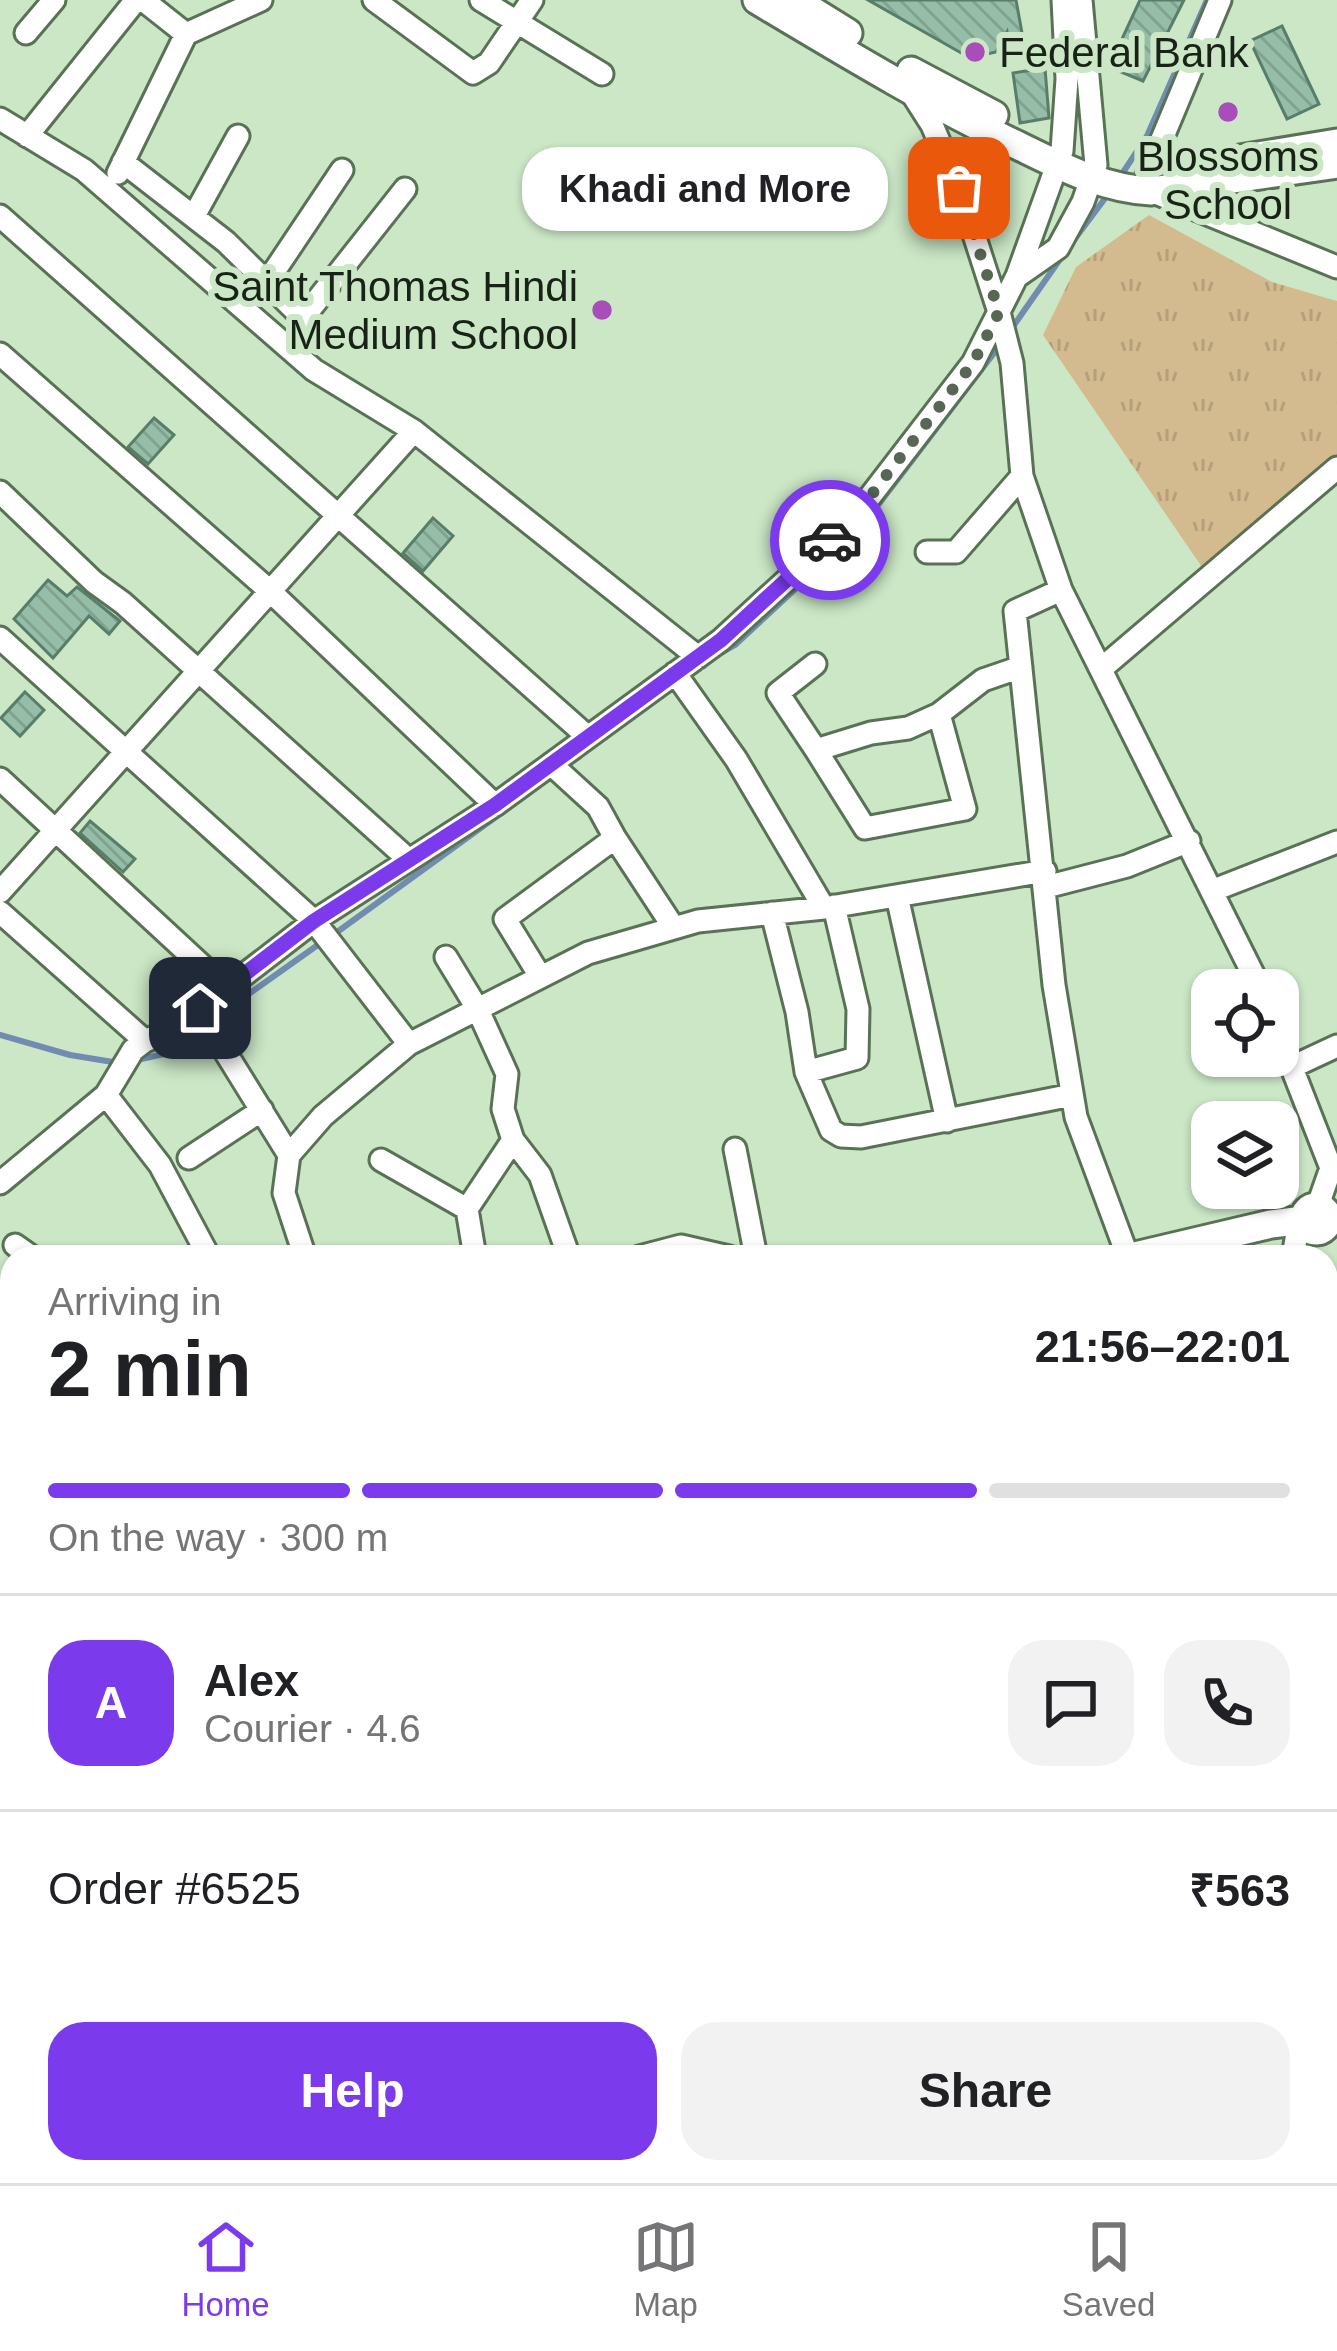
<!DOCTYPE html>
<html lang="en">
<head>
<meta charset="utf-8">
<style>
  :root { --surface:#fff; --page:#f2f2f2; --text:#202124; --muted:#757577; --line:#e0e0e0; --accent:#7c3aed }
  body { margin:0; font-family:Helvetica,sans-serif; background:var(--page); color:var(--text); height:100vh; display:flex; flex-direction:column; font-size:45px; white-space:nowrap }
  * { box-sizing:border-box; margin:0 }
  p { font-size:39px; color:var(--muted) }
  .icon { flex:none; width:66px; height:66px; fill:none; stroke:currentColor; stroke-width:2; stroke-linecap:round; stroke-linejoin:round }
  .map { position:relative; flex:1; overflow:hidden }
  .panel { position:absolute; left:0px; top:1245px; width:1338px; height:939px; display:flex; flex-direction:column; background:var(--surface); border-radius:36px 36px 0 0; box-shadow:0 3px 9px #0004 }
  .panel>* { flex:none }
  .fabs { position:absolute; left:1191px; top:969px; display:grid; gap:24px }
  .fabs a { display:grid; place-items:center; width:108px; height:108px; border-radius:24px; background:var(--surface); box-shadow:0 3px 9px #0004; font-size:60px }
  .pin { position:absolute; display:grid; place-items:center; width:102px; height:102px; color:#fff; margin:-51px; border-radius:24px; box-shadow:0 6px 18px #0006 }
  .courier { position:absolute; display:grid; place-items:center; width:120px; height:120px; margin:-60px; border:9px solid #7c3aed; border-radius:50%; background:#fff; color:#222; box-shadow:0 3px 15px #0007 }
  .bubble { position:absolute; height:84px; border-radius:36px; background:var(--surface); box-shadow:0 3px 9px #0004; font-size:39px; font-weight:700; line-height:84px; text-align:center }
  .summary em { font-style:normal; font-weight:700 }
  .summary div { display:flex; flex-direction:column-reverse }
  .summary { display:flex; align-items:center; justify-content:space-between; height:204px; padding:0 48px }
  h1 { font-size:78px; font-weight:700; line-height:90px }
  .bar { display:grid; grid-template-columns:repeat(4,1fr); gap:18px 12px; align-content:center; height:144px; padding:0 48px }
  .bar i { height:15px; border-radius:9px; background:var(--line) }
  .bar .on { background:var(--accent) }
  .bar p { grid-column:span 4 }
  .line { display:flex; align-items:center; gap:30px; padding:0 48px; border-top:3px solid var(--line) }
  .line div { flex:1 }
  .round { display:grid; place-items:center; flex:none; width:126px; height:126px; border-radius:36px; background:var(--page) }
  .action { display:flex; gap:24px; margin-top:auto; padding:24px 48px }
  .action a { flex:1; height:138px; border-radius:36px; background:var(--accent); color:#fff; font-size:48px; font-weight:700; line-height:138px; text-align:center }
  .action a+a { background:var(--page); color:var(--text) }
  .menu { display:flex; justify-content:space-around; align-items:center; height:168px; border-top:3px solid var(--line); background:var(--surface); font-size:33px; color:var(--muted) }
  .menu a { display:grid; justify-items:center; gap:6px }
  .menu .on { color:var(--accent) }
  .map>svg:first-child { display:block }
  .grass { fill:url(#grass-tufts) }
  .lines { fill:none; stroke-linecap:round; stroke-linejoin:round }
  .stream { stroke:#718cb1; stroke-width:6 }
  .building { fill:url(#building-back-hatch); stroke:#587e6a; stroke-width:3 }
  .minor-casing { stroke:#597255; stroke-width:27 }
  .major-casing { stroke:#597255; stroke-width:33 }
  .minor { stroke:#fff; stroke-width:21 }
  .major { stroke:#fff; stroke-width:27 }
  .done { stroke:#576754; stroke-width:12; stroke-dasharray:0 21.6 }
  .route { stroke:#7c3aed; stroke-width:15 }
  .poi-dot { fill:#a84db9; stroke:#cbe7c6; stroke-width:4.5 }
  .labels { text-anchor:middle; stroke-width:12; stroke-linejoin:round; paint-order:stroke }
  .poi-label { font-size:42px; fill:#182216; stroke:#cbe7c6; text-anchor:start }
</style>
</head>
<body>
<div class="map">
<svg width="1337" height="2183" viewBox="0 0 1337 2183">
  <defs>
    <pattern id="grass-tufts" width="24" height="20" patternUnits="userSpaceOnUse" patternTransform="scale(3)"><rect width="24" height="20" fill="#d4bb8f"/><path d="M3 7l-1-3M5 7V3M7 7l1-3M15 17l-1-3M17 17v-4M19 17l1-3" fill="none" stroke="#b5a07b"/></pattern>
    <pattern id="building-back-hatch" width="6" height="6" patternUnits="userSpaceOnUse" patternTransform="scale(3)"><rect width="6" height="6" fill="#95bda7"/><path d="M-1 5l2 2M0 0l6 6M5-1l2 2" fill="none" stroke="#80a28f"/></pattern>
  </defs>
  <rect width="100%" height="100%" fill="#cbe7c6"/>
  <path class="grass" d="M1149 215 1272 282 1337 301V458L1206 573 1043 335 1076 267Z"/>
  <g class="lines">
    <path class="stream" d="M1120 177 1147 136 1207 0
      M1074 240 1109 193
      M1012 328 1063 255
      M716 656 735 645 859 530 1001 344
      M333 935 580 756
      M0 1035 70 1055 119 1063
      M132 1061 164 1054 322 942"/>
  </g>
  <path class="building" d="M868 0H1016L1024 44 1009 48 1007 32 996 52 970 58Z
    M1140 0H1184L1143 81 1109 67Z
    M1282 26 1319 104 1287 119 1250 41Z
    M1045 68 1049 118 1020 123 1013 73Z
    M978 160 993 190 978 197 966 166Z
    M154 418 174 435 148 464 128 447Z
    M433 518 453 536 423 571 403 553Z
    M48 580 67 596 77 587 120 621 109 634 89 616 53 658 14 619Z
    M25 692 44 710 20 736 1 718Z
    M90 821 135 859 123 872 80 833Z"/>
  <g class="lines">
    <defs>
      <path id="minor" d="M143 0 186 34 261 0
        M374 0 473 73 489 63 532 0
        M481 0 602 74
        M1220 0 1147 175 1151 191 1337 267
        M26 33 54 0
        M911 92 932 125 959 188 999 312 1012 363 1022 476 1061 590 1261 990
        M0 119 84 170 314 370 414 431 698 657
        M27 136 136 0
        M123 162 226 242 303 318 405 189
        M118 173 186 34
        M0 216 588 737
        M194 216 238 136
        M1018 276 1058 248 1083 202 1096 165 1081 0
        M267 282 342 170
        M0 354 271 592 495 805
        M0 492 94 582 123 603 409 860
        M927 552H956L1022 476
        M1061 590 1015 611 1054 985 1076 1117 1128 1257
        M0 638 314 921 409 1044 323 1116 289 1155 284 1193 305 1257
        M815 664 778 693 816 750
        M1101 669 1337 468
        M675 673 736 759 824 908
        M939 714 965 809 865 828 816 750 871 733 908 728 939 714 983 680 1021 667
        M551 764 598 807 615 838
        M0 779 226 988
        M1046 887 1127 866 1189 841
        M1214 890 1337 842
        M0 892 414 431
        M897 896 947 1121
        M0 912 145 1041
        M772 913 797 1012 806 1072 831 1130 841 1136 861 1137 1072 1095
        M446 957 477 1008 507 1074 503 1109 513 1140 467 1209 475 1257
        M540 976 505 919 615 838 674 928
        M1278 1032 1331 1168 1317 1208
        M409 1044 588 953 698 921 824 908 1045 871
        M224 1050 289 1155
        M1292 1067 1337 1046
        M806 1072 857 1058 858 1009 834 906
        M106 1095 160 1165 209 1257
        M513 1140 540 1175 569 1257
        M735 1149 756 1257
        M189 1158 262 1110
        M381 1160 467 1209
        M0 1183 106 1095 133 1050 145 1041 175 1028 314 921 495 805 721 640 852 520 973 363 1017 276 1062 151 1067 79 1063 0
        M15 1245 32 1257
        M639 1257 681 1246 729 1257
        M1293 1257 1299 1221
        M0 1321 12 1330
        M1326 1428 1337 1423
        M1326 1510 1337 1506
        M1326 1675 1337 1697
        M4 1695 12 1733
        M0 1898 12 1915
        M1326 2023 1337 2018
        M275 2172 281 2183
        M359 2172 364 2183
        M438 2172 444 2183
        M512 2172 517 2183
        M718 2172 732 2183
        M1111 2172 1117 2183
        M1176 2172 1192 2183"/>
      <path id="major" d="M757 0C844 52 928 103 1019 146 1060 166 1104 189 1151 191L1337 164
        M795 0 848 33
        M911 71 994 115
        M1228 161 1337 143
        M1304 1219a12 12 0 1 1 24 0a12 12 0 1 1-24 0Z
        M1131 1257 1271 1224 1304 1220
        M0 1501H12"/>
    </defs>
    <use href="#minor" class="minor-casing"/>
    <use href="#major" class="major-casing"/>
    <use href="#minor" class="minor"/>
    <use href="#major" class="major"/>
  </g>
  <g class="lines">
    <path class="done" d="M830 540 852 520 973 363 999 312 959 188"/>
    <path class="route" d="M200 1008 314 921 495 805 721 640 830 540"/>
  </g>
  <g class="poi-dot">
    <circle cx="975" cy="52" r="12"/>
    <circle cx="1228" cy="112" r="12"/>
    <circle cx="602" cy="310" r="12"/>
  </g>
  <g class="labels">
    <g class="poi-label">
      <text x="999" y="67">Federal Bank</text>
      <text x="1228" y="171" text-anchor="middle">Blossoms<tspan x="1228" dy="48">School</tspan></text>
      <text x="578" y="301" text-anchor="end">Saint Thomas Hindi<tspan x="578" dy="48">Medium School</tspan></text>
    </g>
  </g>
</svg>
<div class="fabs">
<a><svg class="icon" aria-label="locate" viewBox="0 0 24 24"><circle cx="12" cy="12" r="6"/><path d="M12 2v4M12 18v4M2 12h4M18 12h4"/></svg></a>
<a><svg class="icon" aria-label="layers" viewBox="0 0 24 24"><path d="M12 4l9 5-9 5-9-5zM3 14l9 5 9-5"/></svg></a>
</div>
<div class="pin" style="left:959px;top:188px;background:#ea580c"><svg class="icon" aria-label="bag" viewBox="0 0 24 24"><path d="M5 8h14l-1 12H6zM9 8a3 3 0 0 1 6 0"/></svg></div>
<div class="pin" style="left:200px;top:1008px;background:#1f2937"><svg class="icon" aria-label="home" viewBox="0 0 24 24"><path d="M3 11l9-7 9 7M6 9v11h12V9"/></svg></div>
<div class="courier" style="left:830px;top:540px"><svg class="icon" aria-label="car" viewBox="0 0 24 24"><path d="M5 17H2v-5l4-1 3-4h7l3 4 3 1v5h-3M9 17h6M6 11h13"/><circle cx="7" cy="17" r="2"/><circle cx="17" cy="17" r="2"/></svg></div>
<div class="bubble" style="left:522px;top:147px;width:366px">Khadi and More</div>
<section class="panel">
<div class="summary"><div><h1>2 min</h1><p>Arriving in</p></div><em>21:56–22:01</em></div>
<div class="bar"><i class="on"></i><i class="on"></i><i class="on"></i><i></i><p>On the way · 300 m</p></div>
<div class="line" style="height:216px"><b class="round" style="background:var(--accent);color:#fff">A</b><div><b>Alex</b><p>Courier · 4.6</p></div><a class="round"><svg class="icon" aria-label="chat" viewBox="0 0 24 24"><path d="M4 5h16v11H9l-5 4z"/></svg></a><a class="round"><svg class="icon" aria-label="phone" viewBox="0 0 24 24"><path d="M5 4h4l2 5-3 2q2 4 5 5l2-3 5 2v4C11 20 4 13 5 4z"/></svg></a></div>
<div class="line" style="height:156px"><div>Order #6525</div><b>₹563</b></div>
<div class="action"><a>Help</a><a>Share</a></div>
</section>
</div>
<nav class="menu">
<a class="on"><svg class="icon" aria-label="home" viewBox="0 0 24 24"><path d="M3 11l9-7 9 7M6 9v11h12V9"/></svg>Home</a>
<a><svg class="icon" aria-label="map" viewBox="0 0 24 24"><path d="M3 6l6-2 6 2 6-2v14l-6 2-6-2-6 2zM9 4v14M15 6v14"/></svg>Map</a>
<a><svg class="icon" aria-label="saved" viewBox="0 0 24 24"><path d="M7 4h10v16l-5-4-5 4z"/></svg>Saved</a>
</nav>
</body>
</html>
